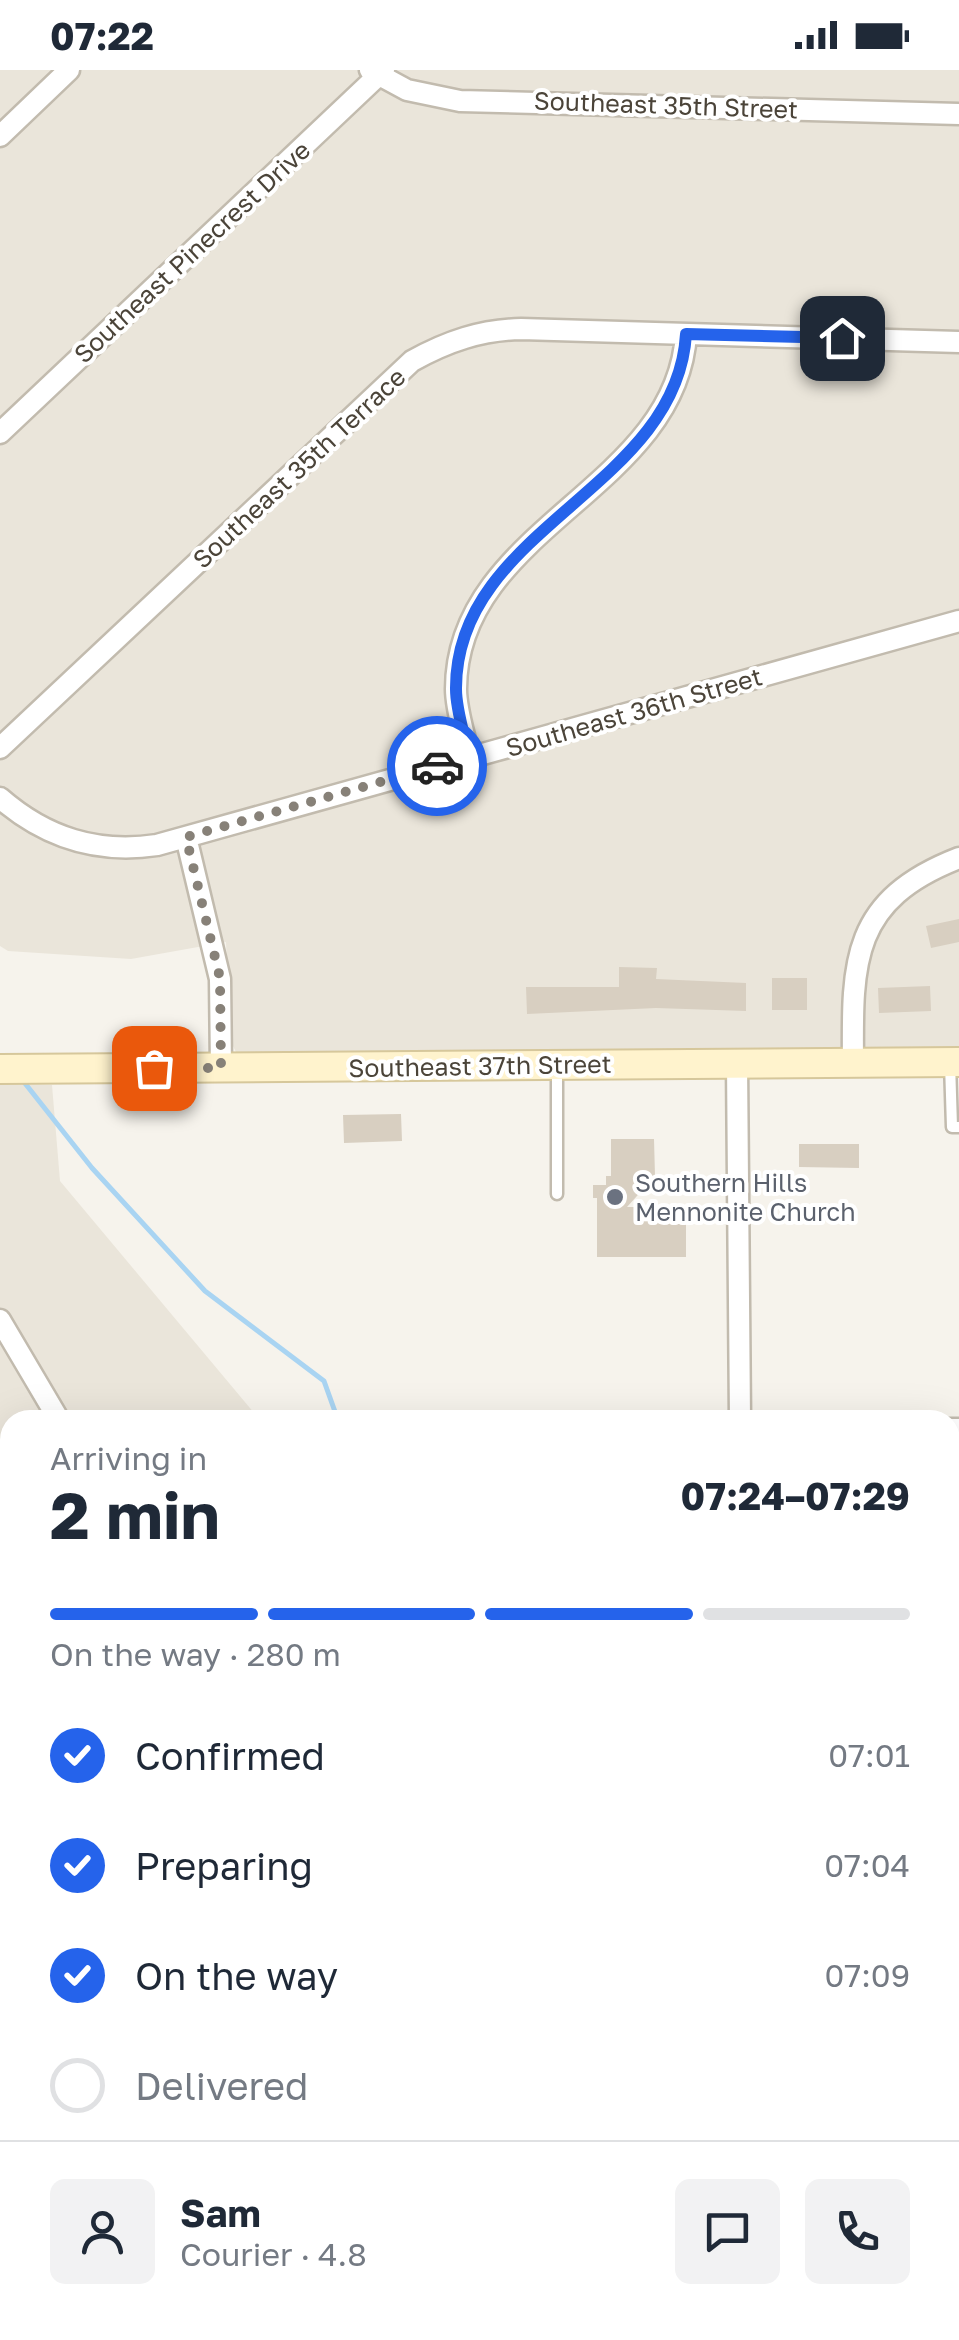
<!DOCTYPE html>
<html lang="en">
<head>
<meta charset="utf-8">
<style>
  :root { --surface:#fff; --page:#f2f2f3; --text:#1f2937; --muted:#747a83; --line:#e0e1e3; --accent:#2563eb }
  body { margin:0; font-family:"Golos Text",sans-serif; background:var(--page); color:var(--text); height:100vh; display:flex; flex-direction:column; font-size:38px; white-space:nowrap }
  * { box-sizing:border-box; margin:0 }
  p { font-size:32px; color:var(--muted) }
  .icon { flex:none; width:55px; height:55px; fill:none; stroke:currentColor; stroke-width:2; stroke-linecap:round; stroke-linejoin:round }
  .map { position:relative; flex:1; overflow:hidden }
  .drawer { position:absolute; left:0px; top:1340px; width:960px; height:930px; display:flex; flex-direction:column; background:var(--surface); border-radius:30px 30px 0 0; box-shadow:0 10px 40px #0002 }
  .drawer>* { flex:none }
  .pin { position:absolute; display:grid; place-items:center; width:85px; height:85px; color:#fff; margin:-42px; border-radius:20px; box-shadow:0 5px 15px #0006 }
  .courier { position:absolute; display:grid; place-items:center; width:100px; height:100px; margin:-50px; border:8px solid #2563eb; border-radius:50%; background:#fff; color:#222; box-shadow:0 2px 12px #0007 }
  .overview em { font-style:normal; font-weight:700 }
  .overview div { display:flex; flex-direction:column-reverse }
  .overview { display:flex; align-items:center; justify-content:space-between; height:170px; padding:0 50px }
  h1 { font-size:65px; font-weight:700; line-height:75px }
  .bar { display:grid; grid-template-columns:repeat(4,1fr); gap:15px 10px; align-content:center; height:120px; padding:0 50px }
  .bar i { height:12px; border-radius:8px; background:var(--line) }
  .bar .active { background:var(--accent) }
  .bar p { grid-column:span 4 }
  .line { display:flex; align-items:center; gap:25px; padding:0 50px; border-top:2px solid var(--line) }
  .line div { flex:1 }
  .round { display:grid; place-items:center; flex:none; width:105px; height:105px; border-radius:15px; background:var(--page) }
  ol { padding:0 50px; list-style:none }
  li { display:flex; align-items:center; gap:30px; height:110px }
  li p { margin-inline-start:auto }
  li .icon { padding:10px; border-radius:50%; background:var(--accent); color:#fff; stroke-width:4 }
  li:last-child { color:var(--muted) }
  li i { width:55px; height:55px; border:5px solid var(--line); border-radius:50% }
  .status { display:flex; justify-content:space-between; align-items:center; height:70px; padding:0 50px; background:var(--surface); direction:ltr }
  .status svg { height:28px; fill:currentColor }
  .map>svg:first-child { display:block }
  .residential { fill:#eae5da }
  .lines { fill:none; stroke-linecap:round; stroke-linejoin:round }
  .stream { stroke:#a9d4f2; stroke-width:5 }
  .building { fill:#d8cfc1 }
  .service-casing { stroke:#c2bbae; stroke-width:15 }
  .minor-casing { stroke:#c2bbae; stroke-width:25 }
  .secondary-casing { stroke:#d6c79b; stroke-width:32 }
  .service { stroke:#fff; stroke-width:10 }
  .minor { stroke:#fff; stroke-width:20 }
  .secondary { stroke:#fff3cd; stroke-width:28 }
  .done { stroke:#878178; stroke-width:10; stroke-dasharray:0 18 }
  .route { stroke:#2563eb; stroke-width:12 }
  .worship-dot { fill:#6b7280; stroke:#fff; stroke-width:4 }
  .labels { text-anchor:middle; stroke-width:8; stroke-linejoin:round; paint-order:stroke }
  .street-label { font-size:25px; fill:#4b4439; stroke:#fff }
  .worship-label { font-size:25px; fill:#5b616d; stroke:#fff; text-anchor:start }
</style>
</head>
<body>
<div class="status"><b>07:22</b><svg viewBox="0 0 49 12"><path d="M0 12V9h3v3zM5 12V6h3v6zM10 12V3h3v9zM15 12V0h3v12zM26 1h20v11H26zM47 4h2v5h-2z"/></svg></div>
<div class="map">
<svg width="959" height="2270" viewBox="0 0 959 2270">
  <rect width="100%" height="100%" fill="#f6f3ec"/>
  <path class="residential" d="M0 0H959V978L247 985 236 982 230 970 226 872 131 889 8 881 0 876Z
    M0 1014 52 1015 60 1111 260 1350H10V2260H262V2270H0Z"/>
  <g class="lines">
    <path class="stream" d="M20 1007 92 1098 205 1221 324 1311 338 1350
      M950 1915 959 1918"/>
  </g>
  <path class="building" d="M959 849V872L931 878 926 856Z
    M619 897 657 898 656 909 746 913V941L656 938 527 944 526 917H619Z
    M772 908H807V940H772Z
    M930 916 931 941 879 943 878 918Z
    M401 1044 402 1071 344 1073 343 1045Z
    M611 1069H654L655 1106 627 1137H686V1187H597V1128H593V1115H606V1106H611Z
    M799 1074H859V1098L799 1097Z"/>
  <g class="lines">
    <defs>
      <path id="service" d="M950 993 952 1057H959
        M557 996V1124"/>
      <path id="minor" d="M370 0 407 20 460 31 959 44
        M0 66 69 0
        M0 363 384 0
        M0 678 412 291C448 271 481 260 521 259L959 272
        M469 687C465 666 456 641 456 619 456 458 677 419 686 264
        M0 728C46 768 97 784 157 775L959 551
        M186 767 220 909 221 998
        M737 993 740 1350
        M853 993C852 891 851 830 959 788
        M0 1250 59 1350
        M950 1359H959
        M0 1479 10 1473
        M950 1505H959
        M0 1771 10 1761
        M146 2270V2260"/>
      <path id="secondary" d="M0 999 959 992"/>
    </defs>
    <use href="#service" class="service-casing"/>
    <use href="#minor" class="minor-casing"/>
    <use href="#secondary" class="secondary-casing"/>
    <use href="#service" class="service"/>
    <use href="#minor" class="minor"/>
    <use href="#secondary" class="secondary"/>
  </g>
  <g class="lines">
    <path class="done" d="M154 998H221L220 908 186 767 437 696"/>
    <path class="route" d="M437 696 469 687C465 666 456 641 456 619 455 458 677 419 686 264L842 268"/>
  </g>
  <circle class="worship-dot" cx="615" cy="1127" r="10"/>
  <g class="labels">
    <g class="street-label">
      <text transform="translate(666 35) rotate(2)" y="9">Southeast 35th Street</text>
      <text transform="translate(192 182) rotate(-43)" y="9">Southeast Pinecrest Drive</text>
      <text transform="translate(299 398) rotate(-43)" y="9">Southeast 35th Terrace</text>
      <text transform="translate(634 642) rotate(-16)" y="9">Southeast 36th Street</text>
      <text transform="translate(480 996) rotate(-1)" y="9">Southeast 37th Street</text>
    </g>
    <g class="worship-label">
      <text x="635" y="1122">Southern Hills<tspan x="635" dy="29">Mennonite Church</tspan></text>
    </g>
  </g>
</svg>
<div class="pin" style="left:154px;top:998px;background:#ea580c"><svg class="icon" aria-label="bag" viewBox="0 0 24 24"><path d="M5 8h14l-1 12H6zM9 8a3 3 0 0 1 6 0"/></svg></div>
<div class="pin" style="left:842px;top:268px;background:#1f2937"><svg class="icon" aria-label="home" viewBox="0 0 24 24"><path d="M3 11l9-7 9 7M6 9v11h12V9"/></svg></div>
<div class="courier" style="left:437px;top:696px"><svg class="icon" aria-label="car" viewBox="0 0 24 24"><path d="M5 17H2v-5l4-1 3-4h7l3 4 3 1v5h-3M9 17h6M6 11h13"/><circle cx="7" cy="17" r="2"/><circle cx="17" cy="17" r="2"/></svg></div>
<section class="drawer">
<div class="overview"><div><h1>2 min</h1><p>Arriving in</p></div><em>07:24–07:29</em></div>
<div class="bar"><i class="active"></i><i class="active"></i><i class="active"></i><i></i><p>On the way · 280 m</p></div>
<ol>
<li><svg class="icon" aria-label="check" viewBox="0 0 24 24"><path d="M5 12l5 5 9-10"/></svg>Confirmed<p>07:01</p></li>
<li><svg class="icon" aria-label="check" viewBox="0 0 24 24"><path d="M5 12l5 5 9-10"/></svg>Preparing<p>07:04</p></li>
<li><svg class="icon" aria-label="check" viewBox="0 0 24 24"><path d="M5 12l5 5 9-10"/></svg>On the way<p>07:09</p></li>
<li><i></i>Delivered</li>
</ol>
<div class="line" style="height:180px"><a class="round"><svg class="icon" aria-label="person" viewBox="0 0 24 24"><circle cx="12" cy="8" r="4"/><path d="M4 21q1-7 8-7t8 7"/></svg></a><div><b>Sam</b><p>Courier · 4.8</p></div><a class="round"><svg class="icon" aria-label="chat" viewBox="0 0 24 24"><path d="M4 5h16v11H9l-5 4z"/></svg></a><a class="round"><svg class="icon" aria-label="phone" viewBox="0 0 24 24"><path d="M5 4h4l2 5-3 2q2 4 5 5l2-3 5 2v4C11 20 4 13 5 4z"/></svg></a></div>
</section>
</div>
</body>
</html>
